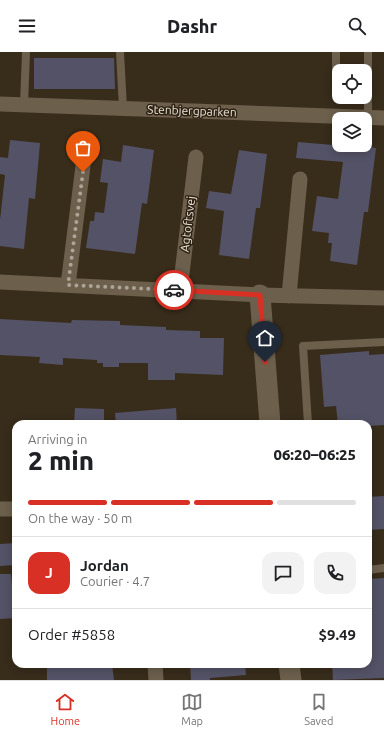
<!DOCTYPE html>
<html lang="en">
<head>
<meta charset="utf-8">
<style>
  :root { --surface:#fff; --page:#f2f2f2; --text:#202124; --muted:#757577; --line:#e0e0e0; --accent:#d93025 }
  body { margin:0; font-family:Ubuntu,sans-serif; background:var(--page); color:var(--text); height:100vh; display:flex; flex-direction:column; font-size:15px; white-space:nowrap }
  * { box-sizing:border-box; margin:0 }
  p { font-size:13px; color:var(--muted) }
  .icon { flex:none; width:22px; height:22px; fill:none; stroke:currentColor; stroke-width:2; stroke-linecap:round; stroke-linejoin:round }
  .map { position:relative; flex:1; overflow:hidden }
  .sheet { position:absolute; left:12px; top:368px; width:360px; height:248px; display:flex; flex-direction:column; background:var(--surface); border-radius:12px; box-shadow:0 2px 10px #0003 }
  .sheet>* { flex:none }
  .fabs { position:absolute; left:332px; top:12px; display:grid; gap:8px }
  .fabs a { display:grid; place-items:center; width:40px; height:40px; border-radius:8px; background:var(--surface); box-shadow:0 2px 10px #0003; font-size:20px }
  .pin { position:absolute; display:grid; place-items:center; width:34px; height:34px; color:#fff; margin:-41px -17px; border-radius:50% 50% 50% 0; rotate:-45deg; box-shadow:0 0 4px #0007 }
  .pin .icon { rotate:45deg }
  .courier { position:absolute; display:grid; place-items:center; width:40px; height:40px; margin:-20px; border:3px solid #d93025; border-radius:50%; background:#fff; color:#222; box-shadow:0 1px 5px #0007 }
  .overview em { font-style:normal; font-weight:800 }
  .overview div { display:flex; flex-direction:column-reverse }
  .overview { display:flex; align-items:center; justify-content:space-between; height:68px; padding:0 16px }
  h1 { font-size:26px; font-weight:800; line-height:30px }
  .bar { display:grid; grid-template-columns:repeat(4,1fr); gap:6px 4px; align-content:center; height:48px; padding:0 16px }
  .bar i { height:5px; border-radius:3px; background:var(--line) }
  .bar .current { background:var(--accent) }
  .bar p { grid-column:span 4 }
  .line { display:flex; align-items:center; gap:10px; padding:0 16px; border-top:1px solid var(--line) }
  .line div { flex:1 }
  .round { display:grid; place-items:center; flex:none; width:42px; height:42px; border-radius:12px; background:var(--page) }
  header { display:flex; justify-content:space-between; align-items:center; height:52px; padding:0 16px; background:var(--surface); font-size:18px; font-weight:800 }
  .menu { display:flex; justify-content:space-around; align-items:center; height:56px; border-top:1px solid var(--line); background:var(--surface); font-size:11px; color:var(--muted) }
  .menu a { display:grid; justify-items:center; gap:2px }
  .menu .current { color:var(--accent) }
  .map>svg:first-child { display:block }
  .building { fill:#545266 }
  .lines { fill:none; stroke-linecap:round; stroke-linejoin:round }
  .lane { stroke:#6c5f4c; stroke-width:8 }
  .street { stroke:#6c5f4c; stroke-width:15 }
  .secondary { stroke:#6c5f4c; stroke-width:21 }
  .done { stroke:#ada497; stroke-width:4; stroke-dasharray:0 7.2 }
  .route { stroke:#d93025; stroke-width:5 }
  .labels { text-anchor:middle; stroke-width:3; stroke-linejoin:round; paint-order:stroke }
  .street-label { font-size:12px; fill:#ece4da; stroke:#2e2212 }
</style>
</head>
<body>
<header><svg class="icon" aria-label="menu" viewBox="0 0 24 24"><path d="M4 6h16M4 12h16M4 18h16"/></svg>Dashr<svg class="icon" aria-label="search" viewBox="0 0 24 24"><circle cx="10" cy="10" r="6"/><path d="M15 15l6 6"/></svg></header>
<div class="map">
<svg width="384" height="628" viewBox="0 0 384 628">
  <rect width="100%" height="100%" fill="#382c1b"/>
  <path class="building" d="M34 6H114L115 37H34Z
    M10 88 40 91 35 147 29 146 24 197 0 194V168L5 123 0 122V105L8 106Z
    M298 90 345 94V93H357L376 96 368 160H364L357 213 330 209 332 191H328L329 181 312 179 317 144 338 147 343 110 296 106Z
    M123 93 154 98 147 152 142 151 135 202 86 196 90 169H94L95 160 104 161 108 131 100 130 103 107 121 110Z
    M239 98 267 102 260 156H256L249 207 219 203 224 159 206 156 209 139 231 142Z
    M0 267 71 271 72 268 120 269V273L166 275V278L200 279V286H224L223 323 175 321V328H148V311H119V315H103V311H97V308L63 306V313L39 311 40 305 0 303Z
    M369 299V303L384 302V373L368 374V372H338L336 354 324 355 320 303Z
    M75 356 104 357V372H74Z
    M176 356 177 372H116L115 361Z
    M384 444V477L368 478V445Z
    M16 491V513L0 514V492Z
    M0 522H11L15 566 0 567Z
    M384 526V626L333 628 332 612H368V527Z
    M47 612H69V615L112 612 114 628H47Z
    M190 612H245L246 623 210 626V628H191Z"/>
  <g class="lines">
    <path class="lane" d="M120 0 123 56
      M336 0V24H339
      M368 0V65
      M24 53 26 0
      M308 372 303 294 384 290
      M368 518 384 516"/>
    <path class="street" d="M0 52 384 66
      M0 230 260 243 384 246
      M68 233 84 106
      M180 238 196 105
      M289 244 300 127
      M0 457H16
      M155 612 156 628"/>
    <path class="secondary" d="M260 243 270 372
      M289 612 291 628"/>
  </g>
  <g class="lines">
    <path class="done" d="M83 120 68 233 174 238"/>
    <path class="route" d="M174 238 260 243 265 310"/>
  </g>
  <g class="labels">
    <g class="street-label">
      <text transform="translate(192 59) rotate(2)" y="4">Stenbjergparken</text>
      <text transform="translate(188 172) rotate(-83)" y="4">Agtoftsvej</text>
    </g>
  </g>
</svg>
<div class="fabs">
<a><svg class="icon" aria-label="locate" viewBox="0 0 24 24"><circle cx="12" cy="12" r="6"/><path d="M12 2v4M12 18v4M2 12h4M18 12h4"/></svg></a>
<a><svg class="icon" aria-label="layers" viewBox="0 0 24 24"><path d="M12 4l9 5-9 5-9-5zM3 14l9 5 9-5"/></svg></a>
</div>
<div class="pin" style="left:83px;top:120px;background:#ea580c"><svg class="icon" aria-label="bag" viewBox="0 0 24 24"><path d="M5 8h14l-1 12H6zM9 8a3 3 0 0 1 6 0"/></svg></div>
<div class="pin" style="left:265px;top:310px;background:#1f2937"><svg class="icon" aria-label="home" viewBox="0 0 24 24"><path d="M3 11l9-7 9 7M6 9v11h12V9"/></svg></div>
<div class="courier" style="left:174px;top:238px"><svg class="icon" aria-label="car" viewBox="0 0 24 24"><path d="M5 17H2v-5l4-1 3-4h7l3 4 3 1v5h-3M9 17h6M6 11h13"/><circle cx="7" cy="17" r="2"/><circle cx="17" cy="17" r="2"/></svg></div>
<section class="sheet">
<div class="overview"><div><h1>2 min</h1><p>Arriving in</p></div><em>06:20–06:25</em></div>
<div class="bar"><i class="current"></i><i class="current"></i><i class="current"></i><i></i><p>On the way · 50 m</p></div>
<div class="line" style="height:72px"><b class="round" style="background:var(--accent);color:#fff">J</b><div><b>Jordan</b><p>Courier · 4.7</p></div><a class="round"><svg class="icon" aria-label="chat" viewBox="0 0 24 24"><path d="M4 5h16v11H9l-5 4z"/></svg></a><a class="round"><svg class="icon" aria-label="phone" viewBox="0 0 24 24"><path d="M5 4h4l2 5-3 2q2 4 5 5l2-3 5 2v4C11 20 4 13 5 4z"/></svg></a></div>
<div class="line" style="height:52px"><div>Order #5858</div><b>$9.49</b></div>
</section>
</div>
<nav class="menu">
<a class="current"><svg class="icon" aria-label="home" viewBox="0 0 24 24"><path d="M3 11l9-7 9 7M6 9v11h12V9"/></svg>Home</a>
<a><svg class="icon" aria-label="map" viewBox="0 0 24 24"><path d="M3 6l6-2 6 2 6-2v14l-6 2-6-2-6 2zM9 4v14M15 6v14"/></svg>Map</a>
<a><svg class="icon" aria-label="saved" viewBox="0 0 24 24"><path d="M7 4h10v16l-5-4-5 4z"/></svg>Saved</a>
</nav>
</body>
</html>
